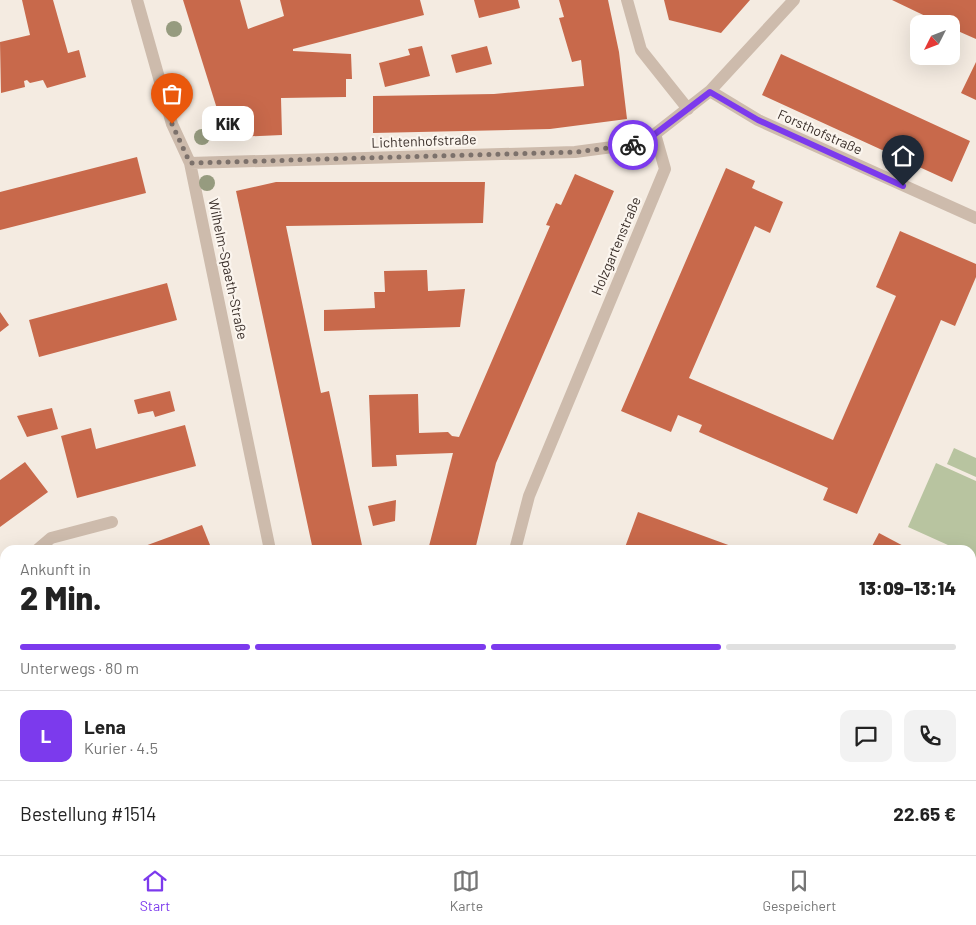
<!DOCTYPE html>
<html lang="de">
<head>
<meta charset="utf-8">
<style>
  :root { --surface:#fff; --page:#f2f2f2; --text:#222; --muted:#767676; --line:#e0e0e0; --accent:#7c3aed }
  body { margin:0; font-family:Barlow,sans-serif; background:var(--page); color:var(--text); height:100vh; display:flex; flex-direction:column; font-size:19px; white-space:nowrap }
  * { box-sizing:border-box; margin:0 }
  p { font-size:16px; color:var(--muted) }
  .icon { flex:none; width:28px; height:28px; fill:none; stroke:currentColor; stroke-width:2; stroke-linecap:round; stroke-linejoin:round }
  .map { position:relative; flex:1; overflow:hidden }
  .panel { position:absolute; left:0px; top:545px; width:976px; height:310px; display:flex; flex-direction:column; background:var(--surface); border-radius:15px 15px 0 0; box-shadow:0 5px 20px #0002 }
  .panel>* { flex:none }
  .needle { width:32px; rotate:228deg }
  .controls { position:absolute; left:910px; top:15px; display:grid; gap:10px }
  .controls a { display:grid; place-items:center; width:50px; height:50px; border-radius:10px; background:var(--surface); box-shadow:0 5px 20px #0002; font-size:25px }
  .pin { position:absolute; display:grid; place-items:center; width:42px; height:42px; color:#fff; margin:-51px -21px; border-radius:50% 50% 50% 0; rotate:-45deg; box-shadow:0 0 5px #0007 }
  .pin .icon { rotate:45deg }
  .courier { position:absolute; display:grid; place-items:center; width:50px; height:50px; margin:-25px; border:4px solid #7c3aed; border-radius:50%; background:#fff; color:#222; box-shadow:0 1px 6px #0007 }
  .bubble { position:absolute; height:35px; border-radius:10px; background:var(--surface); box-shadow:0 5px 20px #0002; font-size:16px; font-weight:800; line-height:35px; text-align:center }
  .headline em { font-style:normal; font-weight:800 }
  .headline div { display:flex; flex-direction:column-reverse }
  .headline { display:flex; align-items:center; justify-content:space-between; height:85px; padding:0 20px }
  h1 { font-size:32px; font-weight:800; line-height:38px }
  .bar { display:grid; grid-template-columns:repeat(4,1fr); gap:8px 5px; align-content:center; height:60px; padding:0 20px }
  .bar i { height:6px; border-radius:4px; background:var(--line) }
  .bar .active { background:var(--accent) }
  .bar p { grid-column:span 4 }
  .line { display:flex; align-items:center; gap:12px; padding:0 20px; border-top:1px solid var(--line) }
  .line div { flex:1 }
  .round { display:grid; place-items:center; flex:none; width:52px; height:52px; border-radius:10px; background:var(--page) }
  .dock { display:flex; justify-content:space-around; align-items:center; height:70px; border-top:1px solid var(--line); background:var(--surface); font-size:14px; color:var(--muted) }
  .dock a { display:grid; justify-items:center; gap:2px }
  .dock .active { color:var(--accent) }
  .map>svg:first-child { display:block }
  .green { fill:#b8c4a0 }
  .building { fill:#c8694b }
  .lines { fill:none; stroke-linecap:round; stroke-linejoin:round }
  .minor { stroke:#cdbbac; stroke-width:12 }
  .tree { fill:#969b7f }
  .done { stroke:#7c716b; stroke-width:5; stroke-dasharray:0 9 }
  .route { stroke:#7c3aed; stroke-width:6 }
  .labels { text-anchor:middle; stroke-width:4.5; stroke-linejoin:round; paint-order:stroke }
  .street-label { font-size:14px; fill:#3b302b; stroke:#fbf5ee }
</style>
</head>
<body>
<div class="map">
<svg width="976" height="855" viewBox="0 0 976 855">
  <rect width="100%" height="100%" fill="#f4ebe1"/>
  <path class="green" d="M954 448 976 458V477L947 464Z
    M936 463 976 481V558L971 555V550H959L908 527Z"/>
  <path class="building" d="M22 0H53L68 53 79 50 86 77 47 88 43 80 30 83 27 80 24 81 25 87 1 93 0 42 30 35Z
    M183 0H240L248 29 284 16 280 0H420L424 15 293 49V51L351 54 352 79H346V97L281 98 282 135 235 137 223 128Z
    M474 0H518L520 8 479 18Z
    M559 0H608L619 52 627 119 550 129 373 133V96L494 94 584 86 581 60 572 62 559 18 564 17Z
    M664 0H750L721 33 669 20Z
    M892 0H976V39L951 28V24H942Z
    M422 46 430 76 385 87 379 63 410 55 408 49Z
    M487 46 492 64 456 73 451 55Z
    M781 54 970 141 952 182 762 95Z
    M976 62V100L961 93Z
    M137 157 146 193 0 230V192Z
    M726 168 755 181 752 188 783 202 770 233 755 226 689 378 833 440 896 296 876 287 900 231 976 264V277L955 326 941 320 857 514 823 500 828 488 699 432 702 425 678 415 671 432 621 411Z
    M575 174 614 191 496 463 475 550H428L453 453 396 455 397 466 372 467 369 395 418 394 419 433 448 432 452 436 459 437 550 226 546 225 556 203 561 205Z
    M276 182H485L483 223 286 226 321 393 329 391 363 550H313L236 191Z
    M427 270 428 291 465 289 460 327 324 331V310L375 308 374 292H385L384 271Z
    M167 283 177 320 39 357 29 320Z
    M0 312 9 325 0 332Z
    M170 391 175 411 155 417 153 411 138 414 134 400Z
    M52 408 58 429 27 437 17 416Z
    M185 425 196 466 77 498 61 436 91 428 96 449Z
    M25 462 48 492 0 527V480Z
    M396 500 395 521 373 526 368 506Z
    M638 512 742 550H624Z
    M202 525 212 550H134Z
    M879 533 911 550H870Z
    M2 727 5 731V750L0 754Z
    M5 800V850H9L0 855V805Z
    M60 850H118L123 855H65Z
    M211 850H241L235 855H216Z
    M472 850H661L703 854 470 855Z"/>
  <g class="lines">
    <path class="minor" d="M137 0 172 124 190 163 270 550
      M627 0 641 50 688 109
      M710 91 758 120 976 218
      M190 163 575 152 635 144 655 134 710 91 794 0
      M37 550 51 538 112 522
      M515 550 529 496 665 169 655 134
      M0 580 5 576
      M0 674 5 679
      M169 850 174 855
      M326 850 363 855
      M437 855 439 850
      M779 855V850"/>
  </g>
  <g class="tree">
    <circle cx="174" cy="29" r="8"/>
    <circle cx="202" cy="137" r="8"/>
    <circle cx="207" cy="183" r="8"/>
  </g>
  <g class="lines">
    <path class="done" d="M172 124 190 163 576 152 633 145"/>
    <path class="route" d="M633 145 655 134 710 92 758 120 903 186"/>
  </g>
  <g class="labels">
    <g class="street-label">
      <text transform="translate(820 132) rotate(24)" y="5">Forsthofstraße</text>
      <text transform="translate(424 141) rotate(-2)" y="5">Lichtenhofstraße</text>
      <text transform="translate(616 246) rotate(-67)" y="5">Holzgartenstraße</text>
      <text transform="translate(228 269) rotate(78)" y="5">Wilhelm-Spaeth-Straße</text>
    </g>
  </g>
</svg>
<div class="controls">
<a><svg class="needle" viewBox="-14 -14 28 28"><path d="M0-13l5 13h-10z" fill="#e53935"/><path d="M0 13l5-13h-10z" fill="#767676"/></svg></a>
</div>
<div class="pin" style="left:172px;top:124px;background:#ea580c"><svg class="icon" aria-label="bag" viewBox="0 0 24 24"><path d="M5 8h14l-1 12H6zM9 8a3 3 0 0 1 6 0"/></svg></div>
<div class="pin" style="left:903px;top:186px;background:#1f2937"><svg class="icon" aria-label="home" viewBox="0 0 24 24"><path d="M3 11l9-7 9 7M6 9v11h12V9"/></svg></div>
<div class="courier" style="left:633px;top:145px"><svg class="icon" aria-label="bike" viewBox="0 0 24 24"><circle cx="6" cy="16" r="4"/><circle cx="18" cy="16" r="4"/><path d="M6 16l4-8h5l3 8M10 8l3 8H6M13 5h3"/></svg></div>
<div class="bubble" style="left:202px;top:106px;width:52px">KiK</div>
<section class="panel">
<div class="headline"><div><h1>2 Min.</h1><p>Ankunft in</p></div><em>13:09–13:14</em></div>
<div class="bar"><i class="active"></i><i class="active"></i><i class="active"></i><i></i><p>Unterwegs · 80 m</p></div>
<div class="line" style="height:90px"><b class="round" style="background:var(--accent);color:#fff">L</b><div><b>Lena</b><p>Kurier · 4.5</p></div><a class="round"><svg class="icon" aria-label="chat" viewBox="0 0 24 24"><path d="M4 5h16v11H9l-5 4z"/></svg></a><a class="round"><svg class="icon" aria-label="phone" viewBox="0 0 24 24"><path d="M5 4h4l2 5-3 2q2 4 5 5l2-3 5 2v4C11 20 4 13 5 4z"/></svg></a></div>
<div class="line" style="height:65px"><div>Bestellung #1514</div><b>22.65 €</b></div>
</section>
</div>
<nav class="dock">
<a class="active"><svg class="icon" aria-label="home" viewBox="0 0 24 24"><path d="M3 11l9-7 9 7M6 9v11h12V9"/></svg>Start</a>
<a><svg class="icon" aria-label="map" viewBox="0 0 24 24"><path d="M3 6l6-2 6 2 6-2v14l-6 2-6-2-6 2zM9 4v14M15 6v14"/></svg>Karte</a>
<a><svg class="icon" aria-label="saved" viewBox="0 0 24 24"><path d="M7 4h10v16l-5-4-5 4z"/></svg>Gespeichert</a>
</nav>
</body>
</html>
